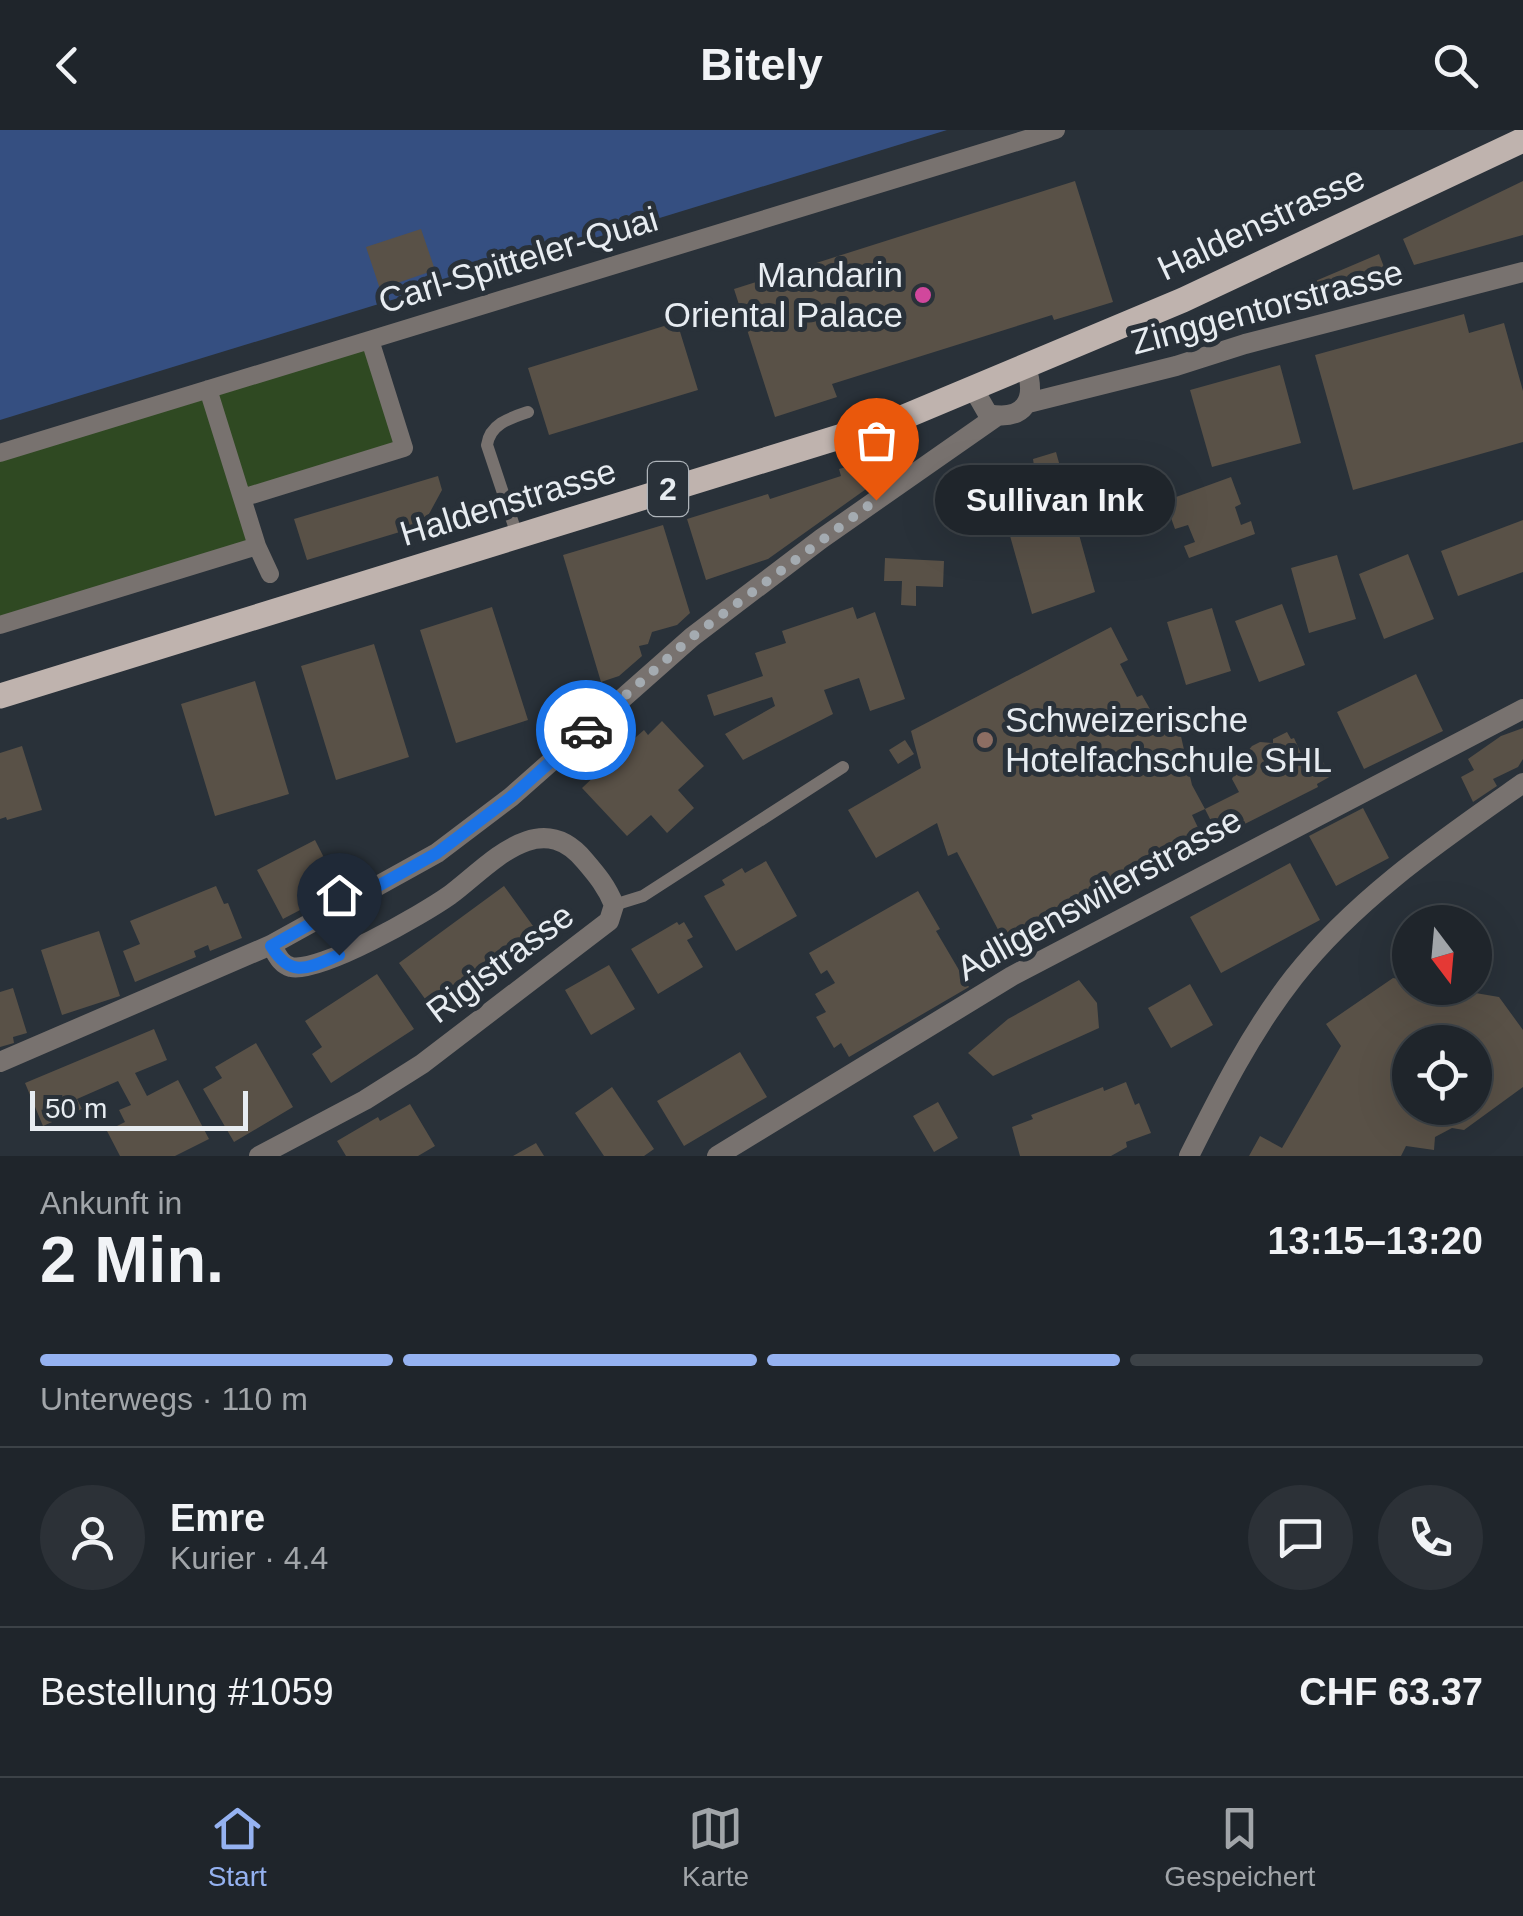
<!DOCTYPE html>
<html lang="de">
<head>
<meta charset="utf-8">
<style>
  :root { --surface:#1f252b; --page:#2c3137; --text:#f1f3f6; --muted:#a1a5a9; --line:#3c4247; --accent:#95b2f1 }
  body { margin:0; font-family:Helvetica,sans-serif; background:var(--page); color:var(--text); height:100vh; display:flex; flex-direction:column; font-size:38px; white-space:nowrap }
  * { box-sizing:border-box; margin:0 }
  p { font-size:32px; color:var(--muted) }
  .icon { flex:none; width:55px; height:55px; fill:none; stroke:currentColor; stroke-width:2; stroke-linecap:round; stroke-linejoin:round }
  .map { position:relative; height:1026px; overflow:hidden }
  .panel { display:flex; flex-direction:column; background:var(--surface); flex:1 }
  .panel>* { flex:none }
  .needle { width:65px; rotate:164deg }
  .buttons { position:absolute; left:1392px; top:775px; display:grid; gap:20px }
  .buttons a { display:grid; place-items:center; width:100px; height:100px; border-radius:50%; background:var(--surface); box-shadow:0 10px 40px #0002,0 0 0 2px var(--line); font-size:50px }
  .scale { position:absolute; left:30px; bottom:25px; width:218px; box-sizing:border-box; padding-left:10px; border:5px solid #e7ecf1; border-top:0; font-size:28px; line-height:35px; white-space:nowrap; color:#e7ecf1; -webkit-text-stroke:8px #293139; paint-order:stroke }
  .pin { position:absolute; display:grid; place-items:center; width:85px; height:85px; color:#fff; margin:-102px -42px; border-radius:50% 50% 50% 0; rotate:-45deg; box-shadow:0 0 10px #0007 }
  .pin .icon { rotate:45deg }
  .courier { position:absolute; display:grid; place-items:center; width:100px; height:100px; margin:-50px; border:8px solid #1a73e8; border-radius:50%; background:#fff; color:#222; box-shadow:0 2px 12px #0007 }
  .bubble { position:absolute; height:70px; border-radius:35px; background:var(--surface); box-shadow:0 10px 40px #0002,0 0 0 2px var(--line); font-size:32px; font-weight:800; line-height:70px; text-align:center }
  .head em { font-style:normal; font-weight:800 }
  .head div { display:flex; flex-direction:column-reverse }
  .head { display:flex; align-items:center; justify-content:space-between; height:170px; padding:0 40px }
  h1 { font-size:65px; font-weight:800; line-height:75px }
  .bar { display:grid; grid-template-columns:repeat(4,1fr); gap:15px 10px; align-content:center; height:120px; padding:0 40px }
  .bar i { height:12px; border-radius:8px; background:var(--line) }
  .bar .active { background:var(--accent) }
  .bar p { grid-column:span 4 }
  .line { display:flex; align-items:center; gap:25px; padding:0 40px; border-top:2px solid var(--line) }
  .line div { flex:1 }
  .round { display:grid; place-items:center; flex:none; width:105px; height:105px; border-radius:52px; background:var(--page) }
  header { display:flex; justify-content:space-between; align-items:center; height:130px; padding:0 40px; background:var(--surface); font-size:45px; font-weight:800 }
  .menu { display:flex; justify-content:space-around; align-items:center; height:140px; border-top:2px solid var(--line); background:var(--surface); font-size:28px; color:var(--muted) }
  .menu a { display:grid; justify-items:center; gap:5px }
  .menu .active { color:var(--accent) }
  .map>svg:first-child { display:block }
  .green { fill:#2f4922 }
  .water { fill:#354f81 }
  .building { fill:#595147; fill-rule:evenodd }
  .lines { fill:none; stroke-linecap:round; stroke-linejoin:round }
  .service { stroke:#78726f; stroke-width:12 }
  .pedestrian { stroke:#78726f; stroke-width:18 }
  .minor { stroke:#78726f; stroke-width:20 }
  .primary { stroke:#bfb3ae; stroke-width:25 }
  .done { stroke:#a4abb1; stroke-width:10; stroke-dasharray:0 18 }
  .route { stroke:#1a73e8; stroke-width:12 }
  .hotel-dot { fill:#d1479c; stroke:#293139; stroke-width:4 }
  .education-dot { fill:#8d6e63; stroke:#293139; stroke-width:4 }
  .labels { text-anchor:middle; stroke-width:10; stroke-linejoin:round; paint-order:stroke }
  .shield { fill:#293139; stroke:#aeb4ba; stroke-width:2.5 }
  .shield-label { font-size:32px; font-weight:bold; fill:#e7ecf1 }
  .street-label { font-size:35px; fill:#e7ecf1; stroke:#293139 }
  .poi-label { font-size:35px; fill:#e7ecf1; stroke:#293139; text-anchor:end }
</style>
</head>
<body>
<header><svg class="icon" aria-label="back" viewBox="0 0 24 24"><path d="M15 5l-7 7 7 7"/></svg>Bitely<svg class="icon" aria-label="search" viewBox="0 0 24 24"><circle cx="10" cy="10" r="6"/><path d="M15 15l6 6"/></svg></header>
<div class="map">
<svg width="1523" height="1026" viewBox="0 0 1523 1026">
  <rect width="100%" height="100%" fill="#293139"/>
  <path class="green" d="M370 210 404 318 243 368 257 416 0 495V323Z"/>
  <path class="water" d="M0 0H947L0 290Z"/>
  <path class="building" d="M1075 51 1113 172 1054 190 1052 185 832 254 837 267 775 287 734 159Z
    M1523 51V105L1414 135 1403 109Z
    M421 99 435 140 380 159 366 117Z
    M1379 124 1389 150 1313 172 1306 155Z
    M1266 169 1274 185 1256 190 1250 177Z
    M1464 184 1469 203 1504 193 1523 261V312L1353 360 1315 225Z
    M677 192 698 260 549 305 528 238Z
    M1280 235 1301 313 1212 337 1190 260Z
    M908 319 912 322 911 327 768 429 706 450 687 389 768 364 770 369 841 346 839 339Z
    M1056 322 1095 462 1032 484 1005 388 984 394 977 369 998 363 993 347 1034 336 1033 329Z
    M438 346 442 360 423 395 307 430 294 389Z
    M1231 347 1241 374 1235 377 1241 395 1251 391 1255 404 1189 428 1184 416 1195 412 1188 395 1175 399 1165 371Z
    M1523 390V442L1458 466 1441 421Z
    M663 395 690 483 677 495 652 502 648 514 639 516 642 526 619 546 601 552 563 425Z
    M1408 424 1434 489 1384 509 1359 444Z
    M1337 425 1356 489 1309 503 1291 438Z
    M885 428 944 431 943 457 916 456V476L901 475 902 451H884Z
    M1282 474 1305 535 1259 552 1235 491Z
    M492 477 528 590 456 613 420 500Z
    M853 477 857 489 875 482 905 569 870 581 859 548 824 560 833 584 743 630 725 604 775 576 772 567 714 586 707 565 763 546 755 523 786 513 782 501Z
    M1212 478 1231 541 1186 555 1167 492Z
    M1111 497 1128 530 1120 534 1137 567 1142 565 1159 595 1178 593 1192 655 1205 679 1192 685 1202 706 1085 767 1090 779 1055 798 1049 786 1003 809 957 722 948 726 937 693 876 728 848 680 921 638 911 601Z
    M374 514 409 627 336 650 301 536Z
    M1416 544 1443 601 1364 639 1337 582Z
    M255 551 289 664 215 686 181 574Z
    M662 591 704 636 678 660 694 678 667 703 651 685 627 706 582 658 598 643 592 637 623 609 628 614 644 600 648 605Z
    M1523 598V629L1518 637 1493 649 1497 656 1473 672 1461 647 1474 640 1468 629 1501 606Z
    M1287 602 1291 609 1294 608 1308 639 1322 630 1331 646 1317 654 1318 657 1219 707 1205 679 1239 662 1232 649 1235 642 1243 639 1246 623 1252 616 1260 612 1273 613V609Z
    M905 610 914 624 898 634 889 620Z
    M22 616 42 680 7 690 6 687 0 689V623Z
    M1363 678 1389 728 1336 756 1309 706Z
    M315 710 340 759 283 789 257 740Z
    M766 731 797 786 736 821 704 766 725 755 722 750 742 738 745 743Z
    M1290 733 1320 790 1221 843 1190 787Z
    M216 756 224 774 228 773 242 808 210 821 208 815 194 821 196 827 135 852 123 821 140 814 130 791Z
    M504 756 541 807 436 884 399 833Z
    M918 761 940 799 936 801 969 857 849 927 841 913 834 918 816 887 826 882 815 864 835 853 827 840 821 844 809 823Z
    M677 792 679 795 684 792 693 807 687 810 703 837 658 864 631 819Z
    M99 801 120 866 62 885 41 820Z
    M609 835 635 879 591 905 565 860Z
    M377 844 414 899 331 953 312 924 322 917 305 891Z
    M1393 848 1410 851V858H1446L1499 867 1523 900V957L1464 1000 1452 998 1435 1007 1434 1020 1406 1016 1401 1026H1249L1260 1006 1282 1018 1341 916 1326 894ZM1410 912H1475V978H1410Z
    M1079 850 1097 873 1099 898 993 946 968 923 1008 889Z
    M1190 854 1213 895 1171 918 1148 878Z
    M13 858 27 903 13 907 14 913 0 917V862Z
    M154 899 167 930 135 943 147 966 178 950 209 1009 175 1026H120L107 1001 125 992 119 980 131 975 118 951 77 969 82 979 43 996 25 953Z
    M256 913 293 977 234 1012 203 959 222 948 215 937Z
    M740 922 767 967 684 1016 657 971Z
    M1126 952 1135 975 1139 973 1151 1003 1126 1012 1127 1017 1111 1026H1020L1012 997 1033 989 1031 985 1103 957 1104 961Z
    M612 957 654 1019 644 1026H604L575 983Z
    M938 972 958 1008 934 1022 913 986Z
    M410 974 435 1016 418 1026H346L337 1011 378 987 380 991Z
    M536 1013 544 1026H513Z"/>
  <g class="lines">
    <path class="service" d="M517 405 487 315C490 294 510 288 528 282
      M614 775 643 766 843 637"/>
    <path class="pedestrian" d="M208 259 257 416 270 444
      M0 323 1056 0
      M242 368 404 318 370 210
      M0 495 257 416"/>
    <path class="minor" d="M973 258 988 284C1025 291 1037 270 1026 237
      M1028 273 1176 236 1245 214 1523 142
      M0 932 271 815 437 723 511 667 692 507 821 409 997 286
      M259 1026 365 970 422 934 609 791 614 775C607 757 597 745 585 731 539 675 489 736 450 765 423 784 321 843 291 837 280 834 277 824 271 815
      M717 1026 1012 846 1523 579
      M1189 1026C1220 964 1251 902 1294 847 1356 768 1442 710 1523 653"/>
    <path class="primary" d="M0 566 904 287 1183 170 1523 10"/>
  </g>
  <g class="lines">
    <path class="done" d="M586 600 692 507 876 370"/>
    <path class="route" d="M339 825C308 838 291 849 271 816L437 723 511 667 586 600"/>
  </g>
  <circle class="hotel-dot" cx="923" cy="165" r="10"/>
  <circle class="education-dot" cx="985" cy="610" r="10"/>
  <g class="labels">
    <rect class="shield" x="648" y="332" width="40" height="54" rx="8"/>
    <g class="shield-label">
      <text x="668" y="370">2</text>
    </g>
    <g class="street-label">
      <text transform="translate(1261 93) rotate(-25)" y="12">Haldenstrasse</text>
      <text transform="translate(518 130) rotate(-17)" y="12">Carl-Spitteler-Quai</text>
      <text transform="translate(1267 177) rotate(-15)" y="12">Zinggentorstrasse</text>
      <text transform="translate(508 372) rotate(-17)" y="12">Haldenstrasse</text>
      <text transform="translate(1099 764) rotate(-29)" y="12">Adligenswilerstrasse</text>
      <text transform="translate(500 833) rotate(-37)" y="12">Rigistrasse</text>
    </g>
    <g class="poi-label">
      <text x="903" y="157">Mandarin<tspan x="903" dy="40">Oriental Palace</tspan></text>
      <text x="1005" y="602" text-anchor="start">Schweizerische<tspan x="1005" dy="40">Hotelfachschule SHL</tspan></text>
    </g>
  </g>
</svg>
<div class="buttons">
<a><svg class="needle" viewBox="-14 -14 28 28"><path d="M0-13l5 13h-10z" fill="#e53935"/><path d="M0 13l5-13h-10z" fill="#a1a5a9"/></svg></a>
<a><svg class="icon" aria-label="locate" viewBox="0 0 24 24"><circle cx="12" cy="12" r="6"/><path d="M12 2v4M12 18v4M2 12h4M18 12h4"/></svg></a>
</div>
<div class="scale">50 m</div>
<div class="pin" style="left:876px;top:370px;background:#ea580c"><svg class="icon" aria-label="bag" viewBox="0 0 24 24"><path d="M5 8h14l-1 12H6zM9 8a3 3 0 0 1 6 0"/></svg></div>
<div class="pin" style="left:339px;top:825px;background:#1f2937"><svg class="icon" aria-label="home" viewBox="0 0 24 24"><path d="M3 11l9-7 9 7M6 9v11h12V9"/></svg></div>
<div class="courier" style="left:586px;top:600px"><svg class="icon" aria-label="car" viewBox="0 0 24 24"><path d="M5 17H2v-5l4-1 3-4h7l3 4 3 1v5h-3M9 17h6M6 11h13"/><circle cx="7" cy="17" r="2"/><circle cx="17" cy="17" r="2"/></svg></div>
<div class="bubble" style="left:935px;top:335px;width:240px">Sullivan Ink</div>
</div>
<section class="panel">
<div class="head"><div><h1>2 Min.</h1><p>Ankunft in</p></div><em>13:15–13:20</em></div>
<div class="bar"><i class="active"></i><i class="active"></i><i class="active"></i><i></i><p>Unterwegs · 110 m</p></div>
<div class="line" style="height:180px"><a class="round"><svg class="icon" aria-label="person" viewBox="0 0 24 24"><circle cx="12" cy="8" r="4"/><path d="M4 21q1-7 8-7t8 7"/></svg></a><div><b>Emre</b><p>Kurier · 4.4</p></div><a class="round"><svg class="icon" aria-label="chat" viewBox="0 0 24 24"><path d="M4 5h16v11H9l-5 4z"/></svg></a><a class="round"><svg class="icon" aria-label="phone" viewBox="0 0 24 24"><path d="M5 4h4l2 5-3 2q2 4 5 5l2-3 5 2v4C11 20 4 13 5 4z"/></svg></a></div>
<div class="line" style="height:130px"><div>Bestellung #1059</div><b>CHF 63.37</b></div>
</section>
<nav class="menu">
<a class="active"><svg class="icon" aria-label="home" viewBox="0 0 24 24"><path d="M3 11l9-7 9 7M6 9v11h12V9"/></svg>Start</a>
<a><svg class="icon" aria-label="map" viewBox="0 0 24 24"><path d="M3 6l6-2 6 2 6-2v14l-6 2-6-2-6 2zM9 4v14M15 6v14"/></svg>Karte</a>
<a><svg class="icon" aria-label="saved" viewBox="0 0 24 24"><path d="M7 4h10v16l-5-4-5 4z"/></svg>Gespeichert</a>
</nav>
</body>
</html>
